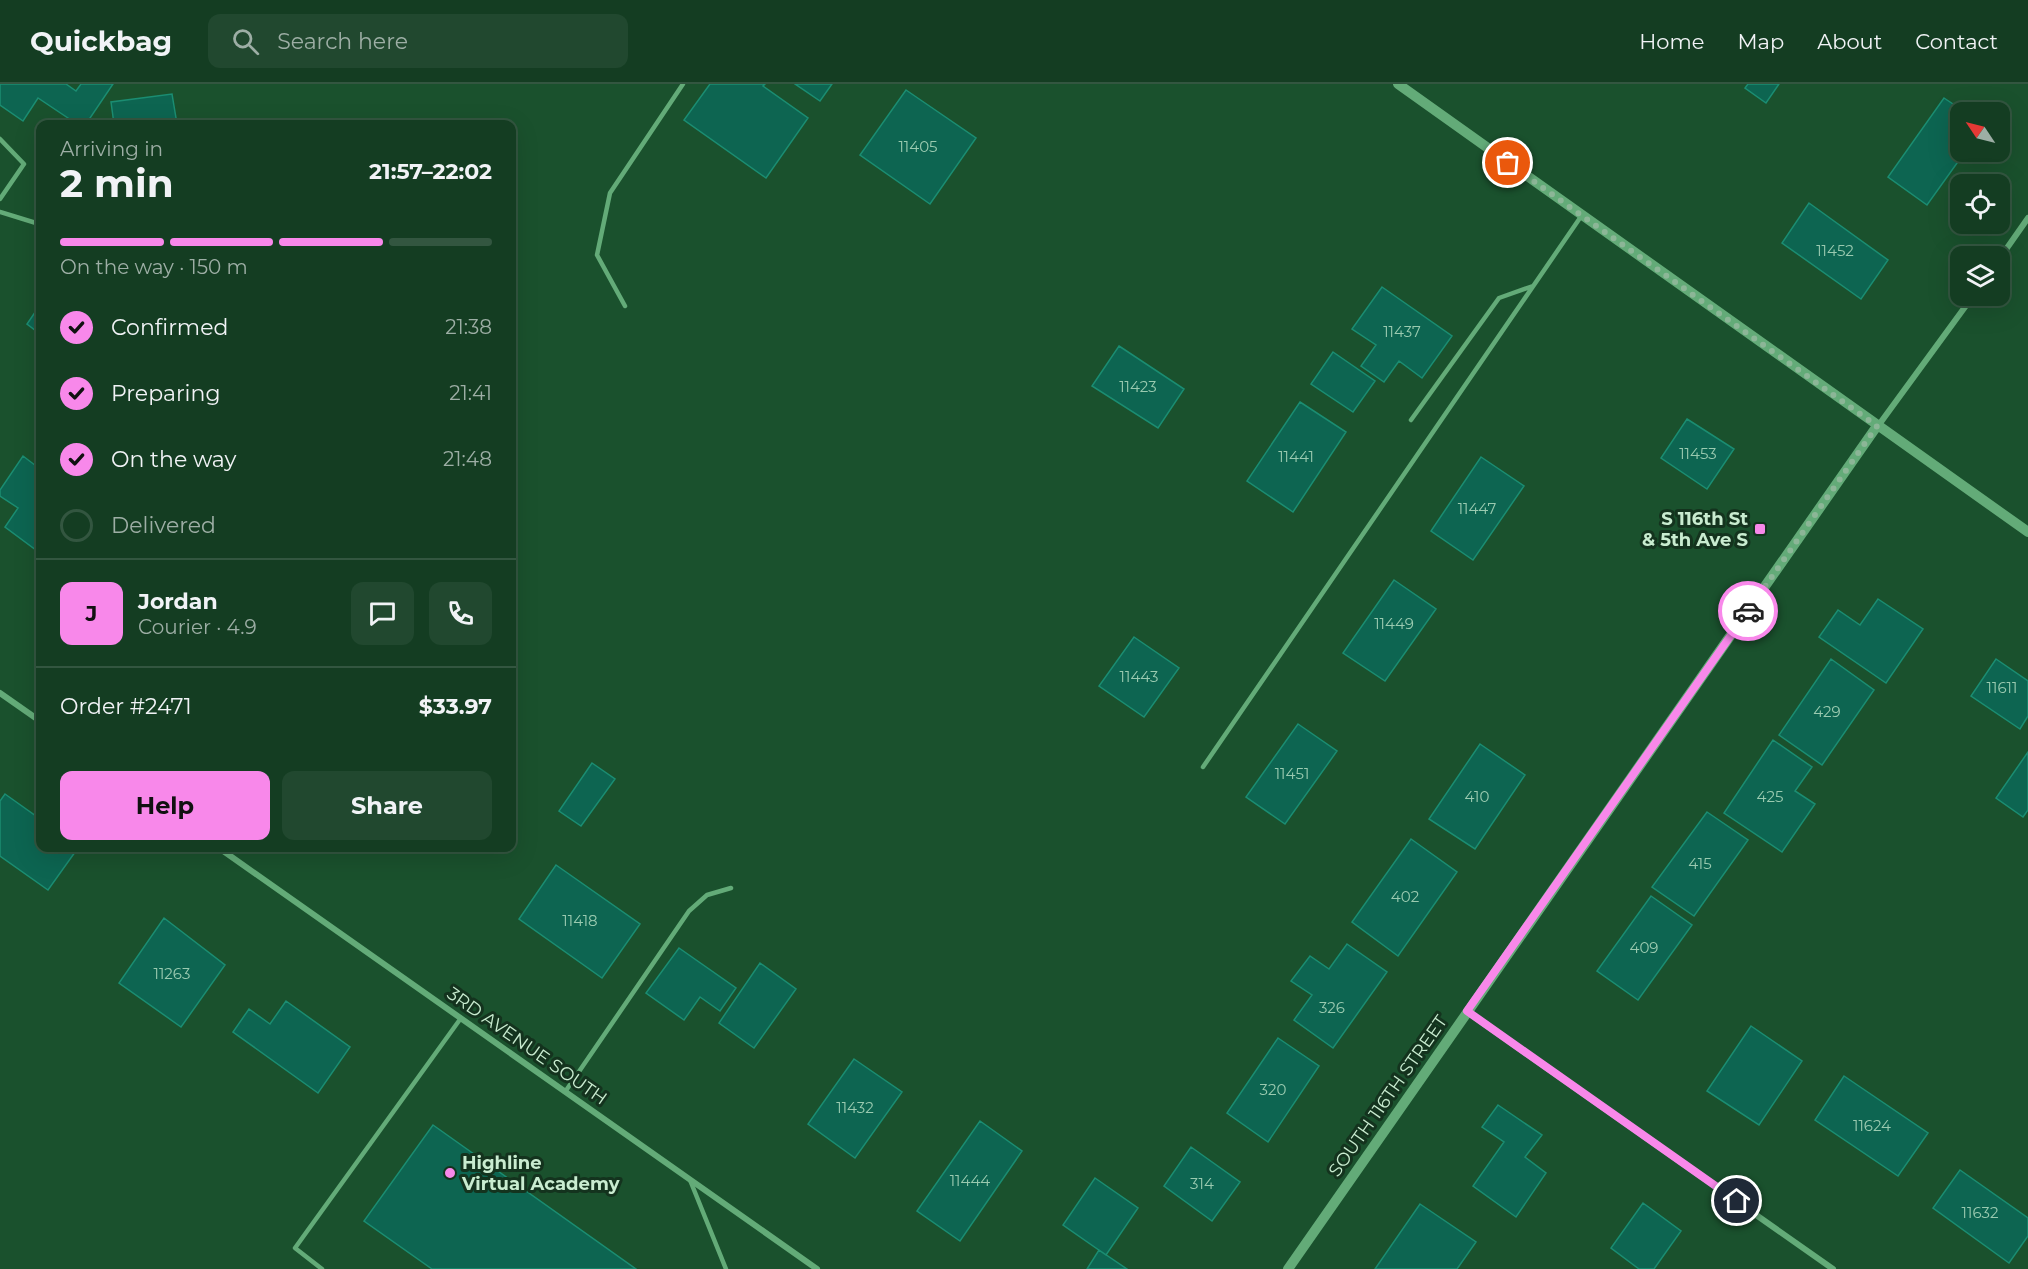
<!DOCTYPE html>
<html lang="en">
<head>
<meta charset="utf-8">
<style>
  :root { --surface:#143d22; --page:#21482f; --text:#f1f3f6; --muted:#9daea5; --line:#335640; --accent:#f888ea }
  body { margin:0; font-family:Montserrat,sans-serif; background:var(--page); color:var(--text); height:100vh; display:flex; flex-direction:column; font-size:22px; white-space:nowrap }
  * { box-sizing:border-box; margin:0 }
  p { font-size:20px; color:var(--muted) }
  .icon { flex:none; width:33px; height:33px; fill:none; stroke:currentColor; stroke-width:2; stroke-linecap:round; stroke-linejoin:round }
  .map { position:relative; flex:1; overflow:hidden }
  .drawer { position:absolute; left:36px; top:36px; width:480px; height:732px; display:flex; flex-direction:column; background:var(--surface); border-radius:12px; box-shadow:0 6px 24px #0002,0 0 0 2px var(--line) }
  .drawer>* { flex:none }
  .needle { width:39px; rotate:305deg }
  .fabs { position:absolute; left:1950px; top:18px; display:grid; gap:12px }
  .fabs a { display:grid; place-items:center; width:60px; height:60px; border-radius:12px; background:var(--surface); box-shadow:0 6px 24px #0002,0 0 0 2px var(--line); font-size:30px }
  .pin { position:absolute; display:grid; place-items:center; width:51px; height:51px; color:#fff; margin:-26px; border:3px solid #fff; border-radius:50%; box-shadow:0 2px 6px #0007 }
  .courier { position:absolute; display:grid; place-items:center; width:60px; height:60px; margin:-30px; border:4px solid #f888ea; border-radius:50%; background:#fff; color:#222; box-shadow:0 2px 8px #0007 }
  .overview em { font-style:normal; font-weight:700 }
  .overview div { display:flex; flex-direction:column-reverse }
  .overview { display:flex; align-items:center; justify-content:space-between; height:102px; padding:0 24px }
  h1 { font-size:39px; font-weight:700; line-height:45px }
  .bar { display:grid; grid-template-columns:repeat(4,1fr); gap:9px 6px; align-content:center; height:72px; padding:0 24px }
  .bar i { height:8px; border-radius:4px; background:var(--line) }
  .bar .on { background:var(--accent) }
  .bar p { grid-column:span 4 }
  .line { display:flex; align-items:center; gap:15px; padding:0 24px; border-top:2px solid var(--line) }
  .line div { flex:1 }
  .round { display:grid; place-items:center; flex:none; width:63px; height:63px; border-radius:12px; background:var(--page) }
  ol { padding:0 24px; list-style:none }
  li { display:flex; align-items:center; gap:18px; height:66px }
  li p { margin-inline-start:auto }
  li .icon { padding:6px; border-radius:50%; background:var(--accent); color:#111; stroke-width:4 }
  li:last-child { color:var(--muted) }
  li i { width:33px; height:33px; border:3px solid var(--line); border-radius:50% }
  .button { display:flex; gap:12px; margin-top:auto; padding:12px 24px }
  .button a { flex:1; height:69px; border-radius:12px; background:var(--accent); color:#111; font-size:24px; font-weight:700; line-height:69px; text-align:center }
  .button a+a { background:var(--page); color:var(--text) }
  header { display:flex; align-items:center; gap:36px; box-sizing:border-box; height:84px; padding:0 30px; background:var(--surface); border-bottom:2px solid var(--line) }
  header strong { font-size:28px }
  nav { display:flex; gap:33px; margin-inline-start:auto; font-size:21px }
  .search { width:420px; height:54px; background:var(--page); display:flex; align-items:center; gap:15px; box-sizing:border-box; padding:0 21px; border-radius:12px; color:var(--muted); font-size:22px }
  .map>svg:first-child { display:block }
  .building { fill:#0d6551; stroke:#1b8d72; stroke-width:1.5 }
  .lines { fill:none; stroke-linecap:round; stroke-linejoin:round }
  .service { stroke:#63ab78; stroke-width:4.5 }
  .minor { stroke:#63ab78; stroke-width:6 }
  .tertiary { stroke:#63ab78; stroke-width:10 }
  .done { stroke:#8cb697; stroke-width:6; stroke-dasharray:0 10.8 }
  .route { stroke:#f888ea; stroke-width:8 }
  .poi-dot { fill:#f888ea; stroke:#14331e; stroke-width:2 }
  .labels { text-anchor:middle; stroke-width:6; stroke-linejoin:round; paint-order:stroke }
  .number-label { font-size:15px; fill:#9acab0 }
  .poi-label { font-size:18px; font-weight:bold; fill:#c9ecd0; stroke:#14331e; text-anchor:end }
  .street-label { font-size:18px; fill:#c9ecd0; stroke:#14331e }
</style>
</head>
<body>
<header>
<strong>Quickbag</strong>
<div class="search"><svg class="icon" aria-label="search" viewBox="0 0 24 24"><circle cx="10" cy="10" r="6"/><path d="M15 15l6 6"/></svg>Search here</div>
<nav><a>Home</a><a>Map</a><a>About</a><a>Contact</a></nav>
</header>
<div class="map">
<svg width="2028" height="1185" viewBox="0 0 2028 1185">
  <rect width="100%" height="100%" fill="#1a512d"/>
  <path class="building" d="M0 0H66L76 7 81 0H113L86 40H77L38 14 23 37 0 21Z
    M710 0H765L763 2 808 34 766 94 684 36Z
    M795 0H832L820 17Z
    M1748 0H1779L1766 19 1745 4Z
    M906 6 976 54 930 120 860 71Z
    M172 10 177 40H114L111 18Z
    M1944 14 1965 28H1960V68H1965L1927 121 1888 93Z
    M1809 119 1888 176 1861 215 1782 159Z
    M1382 203 1452 252 1422 294 1399 277 1384 298 1361 282 1376 261 1352 245Z
    M40 221V250L27 240Z
    M1119 262 1184 305 1158 344 1092 302Z
    M1333 268 1375 297 1353 328 1311 300Z
    M1300 318 1346 348 1293 428 1247 397Z
    M1687 335 1734 365 1707 405 1661 374Z
    M23 372 40 385V469L5 443 18 424 0 412V406Z
    M1481 373 1524 402 1473 476 1431 447Z
    M1394 496 1436 525 1385 597 1343 569Z
    M1878 515 1923 545 1886 599 1819 553 1838 526 1860 541Z
    M1134 553 1179 584 1144 633 1099 602Z
    M1831 575 1874 606 1822 681 1779 651Z
    M1996 575 2028 597V632L2020 645 1971 612Z
    M1298 640 1337 667 1285 740 1246 713Z
    M1773 656 1812 683 1795 707 1815 720 1782 768 1724 729Z
    M1480 660 1525 691 1475 765 1429 735Z
    M2028 668V726L2023 733 1996 714Z
    M592 679 615 695 581 742 559 727Z
    M5 710 40 735V764H78L48 806 0 772V717Z
    M1707 728 1748 756 1694 832 1652 803Z
    M1411 755 1457 788 1398 872 1352 838Z
    M556 781 640 840 602 894 519 835Z
    M1651 812 1692 841 1638 916 1597 887Z
    M164 834 225 881 181 943 119 899Z
    M1347 860 1387 888 1333 964 1294 936 1312 911 1291 897 1310 872 1329 885Z
    M679 864 736 904 720 927 700 913 684 936 646 909Z
    M760 879 796 905 754 964 719 939Z
    M286 917 350 963 318 1009 233 948 249 925 270 940Z
    M1751 942 1802 977 1759 1041 1707 1007Z
    M1278 954 1319 982 1268 1058 1227 1029Z
    M854 975 902 1008 855 1074 808 1040Z
    M1844 992 1928 1049 1898 1092 1815 1036Z
    M1498 1021 1542 1051 1525 1073 1546 1089 1516 1133 1473 1102 1504 1058 1482 1043Z
    M980 1037 1022 1067 960 1157 917 1127Z
    M433 1041 636 1185H432L364 1137Z
    M1191 1063 1240 1098 1212 1137 1164 1102Z
    M1960 1086 2028 1134V1152L2009 1179 1933 1124Z
    M1095 1094 1138 1124 1106 1171 1063 1141Z
    M1643 1119 1681 1147 1654 1185H1639L1611 1164Z
    M1420 1120 1476 1158 1457 1185H1375Z
    M1099 1166 1127 1185H1087Z"/>
  <g class="lines">
    <path class="service" d="M0 55 24 80 0 115
      M0 128 36 139
      M625 222 597 171 610 109 683 0
      M1411 336 1499 214 1533 202
      M1203 683 1582 131
      M565 1008 689 827 707 811 731 804
      M690 1096 726 1185
      M322 1185 295 1164 461 934"/>
    <path class="minor" d="M2000 174 2028 134
      M1878 342 1973 212
      M0 609 40 637
      M219 764 817 1185
      M1467 928 1833 1185"/>
    <path class="tertiary" d="M1398 0 2028 448
      M1288 1185 1877 342"/>
  </g>
  <g class="lines">
    <path class="done" d="M1508 79 1877 342 1748 527"/>
    <path class="route" d="M1737 1117 1467 927 1748 527"/>
  </g>
  <g class="poi-dot">
    <rect x="1754" y="439" width="12" height="12" rx="3"/>
    <circle cx="450" cy="1089" r="6"/>
  </g>
  <g class="labels">
    <g class="number-label">
      <text x="918" y="68">11405</text>
      <text x="1835" y="172">11452</text>
      <text x="1402" y="253">11437</text>
      <text x="1138" y="308">11423</text>
      <text x="1698" y="375">11453</text>
      <text x="1296" y="378">11441</text>
      <text x="1477" y="430">11447</text>
      <text x="1394" y="545">11449</text>
      <text x="1139" y="598">11443</text>
      <text x="2002" y="609">11611</text>
      <text x="1827" y="633">429</text>
      <text x="1292" y="695">11451</text>
      <text x="1477" y="718">410</text>
      <text x="1770" y="718">425</text>
      <text x="1700" y="785">415</text>
      <text x="1405" y="818">402</text>
      <text x="580" y="842">11418</text>
      <text x="1644" y="869">409</text>
      <text x="172" y="895">11263</text>
      <text x="1332" y="929">326</text>
      <text x="1273" y="1011">320</text>
      <text x="855" y="1029">11432</text>
      <text x="1872" y="1047">11624</text>
      <text x="970" y="1102">11444</text>
      <text x="1202" y="1105">314</text>
      <text x="1980" y="1134">11632</text>
    </g>
    <g class="poi-label">
      <text x="1748" y="441">S 116th St<tspan x="1748" dy="21">&amp; 5th Ave S</tspan></text>
      <text x="462" y="1085" text-anchor="start">Highline<tspan x="462" dy="21">Virtual Academy</tspan></text>
    </g>
    <g class="street-label">
      <text transform="translate(527 962) rotate(35)" y="6">3RD AVENUE SOUTH</text>
      <text transform="translate(1388 1012) rotate(-55)" y="6">SOUTH 116TH STREET</text>
    </g>
  </g>
</svg>
<div class="fabs">
<a><svg class="needle" viewBox="-14 -14 28 28"><path d="M0-13l5 13h-10z" fill="#e53935"/><path d="M0 13l5-13h-10z" fill="#9daea5"/></svg></a>
<a><svg class="icon" aria-label="locate" viewBox="0 0 24 24"><circle cx="12" cy="12" r="6"/><path d="M12 2v4M12 18v4M2 12h4M18 12h4"/></svg></a>
<a><svg class="icon" aria-label="layers" viewBox="0 0 24 24"><path d="M12 4l9 5-9 5-9-5zM3 14l9 5 9-5"/></svg></a>
</div>
<div class="pin" style="left:1508px;top:79px;background:#ea580c"><svg class="icon" aria-label="bag" viewBox="0 0 24 24"><path d="M5 8h14l-1 12H6zM9 8a3 3 0 0 1 6 0"/></svg></div>
<div class="pin" style="left:1737px;top:1117px;background:#1f2937"><svg class="icon" aria-label="home" viewBox="0 0 24 24"><path d="M3 11l9-7 9 7M6 9v11h12V9"/></svg></div>
<div class="courier" style="left:1748px;top:527px"><svg class="icon" aria-label="car" viewBox="0 0 24 24"><path d="M5 17H2v-5l4-1 3-4h7l3 4 3 1v5h-3M9 17h6M6 11h13"/><circle cx="7" cy="17" r="2"/><circle cx="17" cy="17" r="2"/></svg></div>
<section class="drawer">
<div class="overview"><div><h1>2 min</h1><p>Arriving in</p></div><em>21:57–22:02</em></div>
<div class="bar"><i class="on"></i><i class="on"></i><i class="on"></i><i></i><p>On the way · 150 m</p></div>
<ol>
<li><svg class="icon" aria-label="check" viewBox="0 0 24 24"><path d="M5 12l5 5 9-10"/></svg>Confirmed<p>21:38</p></li>
<li><svg class="icon" aria-label="check" viewBox="0 0 24 24"><path d="M5 12l5 5 9-10"/></svg>Preparing<p>21:41</p></li>
<li><svg class="icon" aria-label="check" viewBox="0 0 24 24"><path d="M5 12l5 5 9-10"/></svg>On the way<p>21:48</p></li>
<li><i></i>Delivered</li>
</ol>
<div class="line" style="height:108px"><b class="round" style="background:var(--accent);color:#111">J</b><div><b>Jordan</b><p>Courier · 4.9</p></div><a class="round"><svg class="icon" aria-label="chat" viewBox="0 0 24 24"><path d="M4 5h16v11H9l-5 4z"/></svg></a><a class="round"><svg class="icon" aria-label="phone" viewBox="0 0 24 24"><path d="M5 4h4l2 5-3 2q2 4 5 5l2-3 5 2v4C11 20 4 13 5 4z"/></svg></a></div>
<div class="line" style="height:78px"><div>Order #2471</div><b>$33.97</b></div>
<div class="button"><a>Help</a><a>Share</a></div>
</section>
</div>
</body>
</html>
